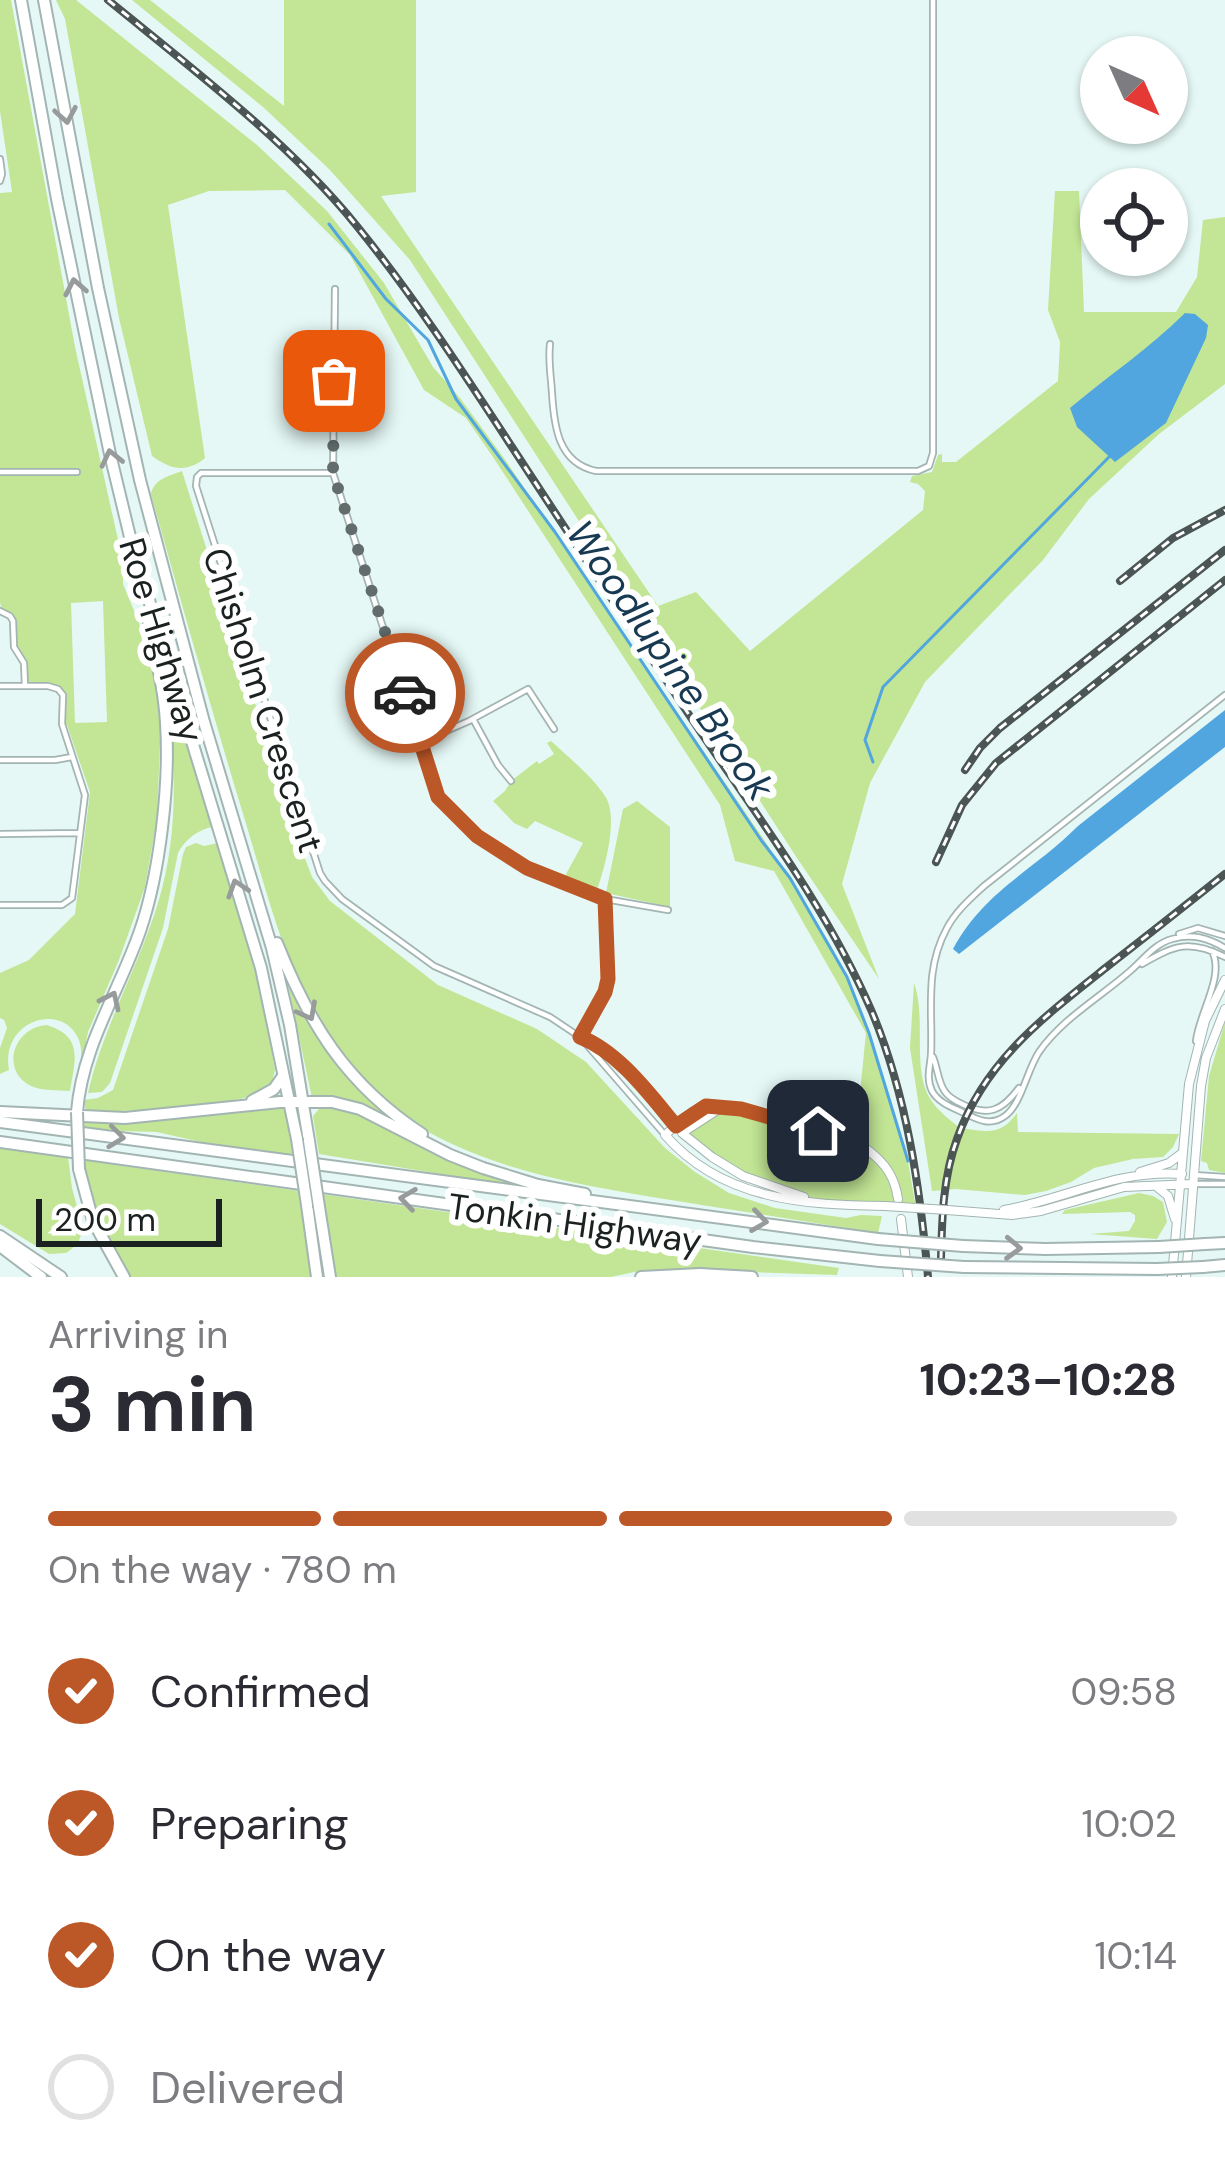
<!DOCTYPE html>
<html lang="en">
<head>
<meta charset="utf-8">
<style>
  :root { --surface:#fff; --page:#f2f2f3; --text:#2b2b33; --muted:#7c7c81; --line:#e1e1e2; --accent:#bc5727 }
  body { margin:0; font-family:"DM Sans",sans-serif; background:var(--page); color:var(--text); height:100vh; display:flex; flex-direction:column; font-size:45px; white-space:nowrap }
  * { box-sizing:border-box; margin:0 }
  p { font-size:39px; color:var(--muted) }
  .icon { flex:none; width:66px; height:66px; fill:none; stroke:currentColor; stroke-width:2; stroke-linecap:round; stroke-linejoin:round }
  .map { position:relative; height:1277px; overflow:hidden }
  .details { display:flex; flex-direction:column; background:var(--surface); flex:1 }
  .details>* { flex:none }
  .needle { width:78px; rotate:135deg }
  .fabs { position:absolute; left:1080px; top:36px; display:grid; gap:24px }
  .fabs a { display:grid; place-items:center; width:108px; height:108px; border-radius:50%; background:var(--surface); box-shadow:0 3px 9px #0004; font-size:60px }
  .scale { position:absolute; left:36px; bottom:30px; width:186px; box-sizing:border-box; padding-left:12px; border:6px solid #1a2120; border-top:0; font-size:33px; line-height:42px; white-space:nowrap; color:#1a2120; -webkit-text-stroke:9px #fff; paint-order:stroke }
  .pin { position:absolute; display:grid; place-items:center; width:102px; height:102px; color:#fff; margin:-51px; border-radius:24px; box-shadow:0 6px 18px #0006 }
  .courier { position:absolute; display:grid; place-items:center; width:120px; height:120px; margin:-60px; border:9px solid #bc5727; border-radius:50%; background:#fff; color:#222; box-shadow:0 3px 15px #0007 }
  .head em { font-style:normal; font-weight:700 }
  .head div { display:flex; flex-direction:column-reverse }
  .head { display:flex; align-items:center; justify-content:space-between; height:204px; padding:0 48px }
  h1 { font-size:78px; font-weight:700; line-height:90px }
  .bar { display:grid; grid-template-columns:repeat(4,1fr); gap:18px 12px; align-content:center; height:144px; padding:0 48px }
  .bar i { height:15px; border-radius:9px; background:var(--line) }
  .bar .active { background:var(--accent) }
  .bar p { grid-column:span 4 }
  ol { padding:0 48px; list-style:none }
  li { display:flex; align-items:center; gap:36px; height:132px }
  li p { margin-inline-start:auto }
  li .icon { padding:12px; border-radius:50%; background:var(--accent); color:#fff; stroke-width:4 }
  li:last-child { color:var(--muted) }
  li i { width:66px; height:66px; border:6px solid var(--line); border-radius:50% }
  .map>svg:first-child { display:block }
  .green { fill:#c2e695; fill-rule:evenodd }
  .water { fill:#52a6df }
  .lines { fill:none; stroke-linecap:round; stroke-linejoin:round }
  .stream { stroke:#52a6df; stroke-width:3 }
  .street-casing { stroke:#a3b5b2; stroke-width:8 }
  .secondary-casing { stroke:#a3b5b2; stroke-width:10 }
  .highway-casing { stroke:#a3b5b2; stroke-width:14 }
  .street { stroke:#fff; stroke-width:4.5 }
  .secondary { stroke:#fff; stroke-width:8 }
  .highway { stroke:#fff; stroke-width:10 }
  .rail-casing { stroke:#4b5554; stroke-width:8 }
  .rail { stroke:#fff; stroke-width:3; stroke-dasharray:9; stroke-linecap:butt }
  .secondary-bridge-casing { stroke:#a3b5b2; stroke-width:10; stroke-linecap:butt }
  .highway-bridge-casing { stroke:#a3b5b2; stroke-width:14; stroke-linecap:butt }
  .secondary-bridge { stroke:#fff; stroke-width:8 }
  .highway-bridge { stroke:#fff; stroke-width:10 }
  .oneway { stroke:#989b9b }
  .done { stroke:#616c6b; stroke-width:12; stroke-dasharray:0 21.6 }
  .route { stroke:#bc5727; stroke-width:15 }
  .labels { text-anchor:middle; stroke-width:12; stroke-linejoin:round; paint-order:stroke }
  .street-label { font-size:36px; fill:#1a2120; stroke:#fff }
  .water-label { font-size:39px; font-style:italic; fill:#173a52; stroke:#fff }
</style>
</head>
<body>
<div class="map">
<svg width="1225" height="1277" viewBox="0 0 1225 1277">
  <rect width="100%" height="100%" fill="#e5f8f5"/>
  <path class="green" d="M0 0H11L75 347 123 562V584L139 623 156 682 161 718 157 819 145 887 119 960 88 1032 79 1078C80 1065 84 1050 78 1038 61 1001 0 1021 9 1070L0 1074V1048L7 1028 4 1020 0 1018V973L29 960 75 914 90 792 67 725 62 724 64 701 58 689 25 686 24 663 17 654 13 621 2 611 0 602V193L12 192 0 111ZM103 601 107 722 75 723 71 603Z
    M56 0H76L257 145 327 211 384 283 433 367 460 398 506 461 790 878 831 946 860 1007 906 1150 916 1208 816 1203 743 1176 682 1133 720 1108 741 1110 855 1142 866 1033 774 871 735 861 720 805 493 457 466 418 424 390 350 255 285 190 209 191 168 205 205 458C187 473 171 470 152 456L119 318 65 19Z
    M132 0H150L284 106V0H416V192L381 196 658 606 696 592 750 651 923 510 925 491 918 484 910 482 912 476 932 472 938 455 942 454V462H956L1058 381 1060 342 1048 310 1055 191H1079L1084 312H1176L1197 277 1203 220 1225 217V384L1159 434 1089 499 1043 560 925 682 870 783 842 884 879 979 797 858 410 260 329 169 263 107Z
    M182 471 298 840 312 877 330 901 438 985 537 1029 586 1062 665 1148 695 1172 729 1193 775 1208 846 1218 861 1215 882 1216 878 1233C809 1222 740 1211 671 1200 597 1188 521 1176 452 1144 408 1124 369 1091 340 1053 292 993 269 900 247 827 213 716 182 605 151 494 154 479 169 476 182 471Z
    M157 648 213 827C199 829 185 839 178 853L163 928 110 1083 102 1092 88 1093C103 1027 138 968 158 903 183 820 175 731 157 648Z
    M551 741C569 758 592 776 605 796 619 817 605 867 597 890L565 876 583 843 535 821 527 829 514 823 493 801 505 791 511 781 537 761 539 764 554 754 547 743Z
    M637 801 670 827V907L606 893 623 809Z
    M196 843 204 846 218 843 248 942 265 1013 275 1070 272 1082 260 1095 234 1100 174 1108 86 1113 84 1100 98 1098 113 1090 168 929 183 854 186 847Z
    M914 983C927 1018 911 1070 931 1100 938 1111 950 1120 960 1128 986 1131 1000 1137 1017 1113L1018 1132 1179 1134 1173 1147 1163 1157 1133 1159 1094 1168 1071 1182 1046 1191 1025 1195 956 1189 932 1191 910 1048Z
    M291 988C310 1039 345 1077 384 1114 361 1104 337 1094 312 1098L289 989Z
    M1225 1022V1173L1209 1170 1207 1163 1201 1161 1209 1076Z
    M47 1025C84 1037 75 1060 70 1091 58 1090 41 1091 31 1086 0 1071 13 1027 47 1025Z
    M282 1107 288 1114 294 1157 205 1143 157 1132 84 1130V1120Z
    M328 1107 353 1111 537 1190 319 1154 313 1116 319 1109Z
    M0 1148 68 1157 72 1188 83 1228 78 1244 66 1253 49 1254 0 1224Z
    M85 1160 89 1161 839 1268 837 1275 694 1270 634 1272 611 1277H129L96 1219 83 1164Z
    M1139 1193 1153 1196 1163 1202 1167 1222 1157 1239 1090 1234 1129 1231 1135 1221V1215L1130 1212 1062 1214 1065 1210Z"/>
  <path class="water" d="M1185 313 1195 314 1208 325 1206 338 1166 423 1115 462 1077 427 1070 408C1108 376 1150 348 1185 313Z
    M1225 710V747L959 954 953 949C985 890 1032 872 1078 826Z"/>
  <g class="lines">
    <path class="stream" d="M329 224 386 299 428 340 456 399 555 532 761 840 790 878 847 977 869 1033 908 1161
      M873 762 865 740 883 687 1109 457"/>
    <defs>
      <path id="street" d="M0 159 2 174 0 181
        M550 344C548 360 551 376 552 393 554 426 558 463 596 471H918L929 466 933 453V0
        M0 472H77
        M333 473 335 289
        M0 611 10 616 13 621 14 647 24 663 25 686
        M0 686H48L58 689 63 695 62 724 85 795 72 898 62 905H0
        M1225 695 984 886C970 899 956 911 947 928 924 970 933 1010 931 1055 930 1067 926 1079 932 1091 938 1102 951 1107 962 1112 976 1119 990 1127 1005 1116 1021 1105 1027 1070 1039 1052 1062 1019 1099 998 1129 972 1143 960 1154 944 1172 939 1192 933 1208 938 1225 948
        M473 719 498 765 511 781
        M421 742 469 721 528 689 554 729
        M0 760H55L72 757
        M0 834 80 833
        M605 899 668 910
        M1179 934 1198 928 1225 936
        M1142 964C1175 945 1189 939 1225 957
        M580 1037 605 992 608 979 605 899 527 868 477 836 438 797 333 473H201L197 477 196 486 320 873 325 881 342 899 434 966 550 1017 580 1037 594 1042 628 1072 676 1126
        M580 1037 665 1135
        M1196 1041C1199 1013 1225 976 1212 951
        M933 1057C938 1069 938 1084 946 1093 951 1099 956 1101 962 1104 988 1117 1002 1111 1019 1088
        M1194 1175 1225 1177
        M1195 1184H1225"/>
      <path id="secondary" d="M719 1109 682 1133 712 1157 743 1176 804 1197
        M1140 1172 1169 1163 1181 1154
        M1157 1187 1168 1196 1175 1219
        M885 1206C804 1205 722 1200 665 1135 676 1126 690 1110 704 1107 730 1102 848 1135 869 1151 886 1164 895 1178 898 1199
        M947 1210 1012 1215 1041 1211 1124 1187 1193 1184
        M1004 1210C1066 1199 1117 1169 1182 1174
        M901 1219 908 1277
        M1172 1277 1189 1084 1205 1021 1225 980
        M1186 1277 1201 1086 1206 1058 1225 1009"/>
      <path id="highway" d="M21 0 57 199 110 454 131 541 261 968 297 1139
        M44 0 98 288 140 480 204 722 272 948 290 1025 309 1141
        M277 943C309 1024 347 1085 422 1134
        M252 1101 274 1089 283 1076
        M0 1112 125 1118 280 1102H332L360 1109 450 1155 483 1168 538 1185 585 1194
        M77 1112C82 1046 119 992 140 931 160 873 170 783 166 723 164 686 154 650 147 614
        M0 1122 878 1239
        M0 1142 753 1247 880 1261
        M79 1169 93 1221 124 1277
        M307 1205 317 1277
        M319 1207 330 1277
        M0 1236 61 1277
        M1205 1244 1225 1243
        M0 1246 41 1277
        M963 1246 1045 1249 1159 1247
        M964 1267 1157 1269
        M1203 1267 1225 1265
        M641 1277 700 1274 752 1277"/>
    </defs>
    <use href="#street" class="street-casing"/>
    <use href="#secondary" class="secondary-casing"/>
    <use href="#highway" class="highway-casing"/>
    <use href="#street" class="street"/>
    <use href="#secondary" class="secondary"/>
    <use href="#highway" class="highway"/>
    <defs>
      <path id="rail" d="M108 0C190 67 290 143 356 225 413 295 463 372 512 447 565 528 618 609 672 689 740 794 822 896 872 1012 907 1096 920 1188 928 1277
        M1120 581 1173 538 1225 510
        M965 770 980 748 1000 728 1225 550
        M936 862 962 805 996 763 1225 580
        M941 1258C942 1218 943 1177 957 1139 984 1061 1045 1016 1108 966 1147 936 1186 905 1225 874"/>
    </defs>
    <use href="#rail" class="rail-casing"/>
    <use href="#rail" class="rail"/>
    <defs>
      <path id="secondary-bridge" d="M885 1206 947 1210"/>
      <path id="highway-bridge" d="M77 1112 79 1169
        M297 1139 307 1205
        M309 1141 319 1207
        M878 1239 963 1246
        M1159 1247 1205 1244
        M880 1261 964 1267
        M1157 1269 1203 1267"/>
    </defs>
    <use href="#secondary-bridge" class="secondary-bridge-casing"/>
    <use href="#highway-bridge" class="highway-bridge-casing"/>
    <use href="#secondary-bridge" class="secondary-bridge"/>
    <use href="#highway-bridge" class="highway-bridge"/>
  </g>
  <defs><path id="oneway-chevron" d="M-2-3.5L2.5 0L-2 3.5" fill="none" stroke-width="1.6" stroke-linecap="round" stroke-linejoin="round" transform="scale(3)"/></defs>
  <g class="oneway">
    <use href="#oneway-chevron" transform="translate(66 115) rotate(80)"/>
    <use href="#oneway-chevron" transform="translate(75 287) rotate(-101)"/>
    <use href="#oneway-chevron" transform="translate(111 458) rotate(-103)"/>
    <use href="#oneway-chevron" transform="translate(237 888) rotate(-108)"/>
    <use href="#oneway-chevron" transform="translate(111 1000) rotate(-65)"/>
    <use href="#oneway-chevron" transform="translate(308 1012) rotate(62)"/>
    <use href="#oneway-chevron" transform="translate(116 1137) rotate(7)"/>
    <use href="#oneway-chevron" transform="translate(408 1199) rotate(-172)"/>
    <use href="#oneway-chevron" transform="translate(759 1221) rotate(8)"/>
    <use href="#oneway-chevron" transform="translate(1013 1248) rotate(2)"/>
  </g>
  <g class="lines">
    <path class="done" d="M334 381 333 473 405 693"/>
    <path class="route" d="M405 693 438 797 477 836 527 868 605 899 608 979 605 992 580 1037C619 1052 650 1095 676 1126L706 1106 741 1109 818 1131"/>
  </g>
  <g class="labels">
    <g class="street-label">
      <text transform="translate(162 640) rotate(73)" y="13">Roe Highway</text>
      <text transform="translate(264 700) rotate(72)" y="13">Chisholm Crescent</text>
      <text transform="translate(575 1223) rotate(8)" y="13">Tonkin Highway</text>
    </g>
    <g class="water-label">
      <text transform="translate(671 660) rotate(55)" y="14">Woodlupine Brook</text>
    </g>
  </g>
</svg>
<div class="fabs">
<a><svg class="needle" viewBox="-14 -14 28 28"><path d="M0-13l5 13h-10z" fill="#e53935"/><path d="M0 13l5-13h-10z" fill="#7c7c81"/></svg></a>
<a><svg class="icon" aria-label="locate" viewBox="0 0 24 24"><circle cx="12" cy="12" r="6"/><path d="M12 2v4M12 18v4M2 12h4M18 12h4"/></svg></a>
</div>
<div class="scale">200 m</div>
<div class="pin" style="left:334px;top:381px;background:#ea580c"><svg class="icon" aria-label="bag" viewBox="0 0 24 24"><path d="M5 8h14l-1 12H6zM9 8a3 3 0 0 1 6 0"/></svg></div>
<div class="pin" style="left:818px;top:1131px;background:#1f2937"><svg class="icon" aria-label="home" viewBox="0 0 24 24"><path d="M3 11l9-7 9 7M6 9v11h12V9"/></svg></div>
<div class="courier" style="left:405px;top:693px"><svg class="icon" aria-label="car" viewBox="0 0 24 24"><path d="M5 17H2v-5l4-1 3-4h7l3 4 3 1v5h-3M9 17h6M6 11h13"/><circle cx="7" cy="17" r="2"/><circle cx="17" cy="17" r="2"/></svg></div>
</div>
<section class="details">
<div class="head"><div><h1>3 min</h1><p>Arriving in</p></div><em>10:23–10:28</em></div>
<div class="bar"><i class="active"></i><i class="active"></i><i class="active"></i><i></i><p>On the way · 780 m</p></div>
<ol>
<li><svg class="icon" aria-label="check" viewBox="0 0 24 24"><path d="M5 12l5 5 9-10"/></svg>Confirmed<p>09:58</p></li>
<li><svg class="icon" aria-label="check" viewBox="0 0 24 24"><path d="M5 12l5 5 9-10"/></svg>Preparing<p>10:02</p></li>
<li><svg class="icon" aria-label="check" viewBox="0 0 24 24"><path d="M5 12l5 5 9-10"/></svg>On the way<p>10:14</p></li>
<li><i></i>Delivered</li>
</ol>
</section>
</body>
</html>
